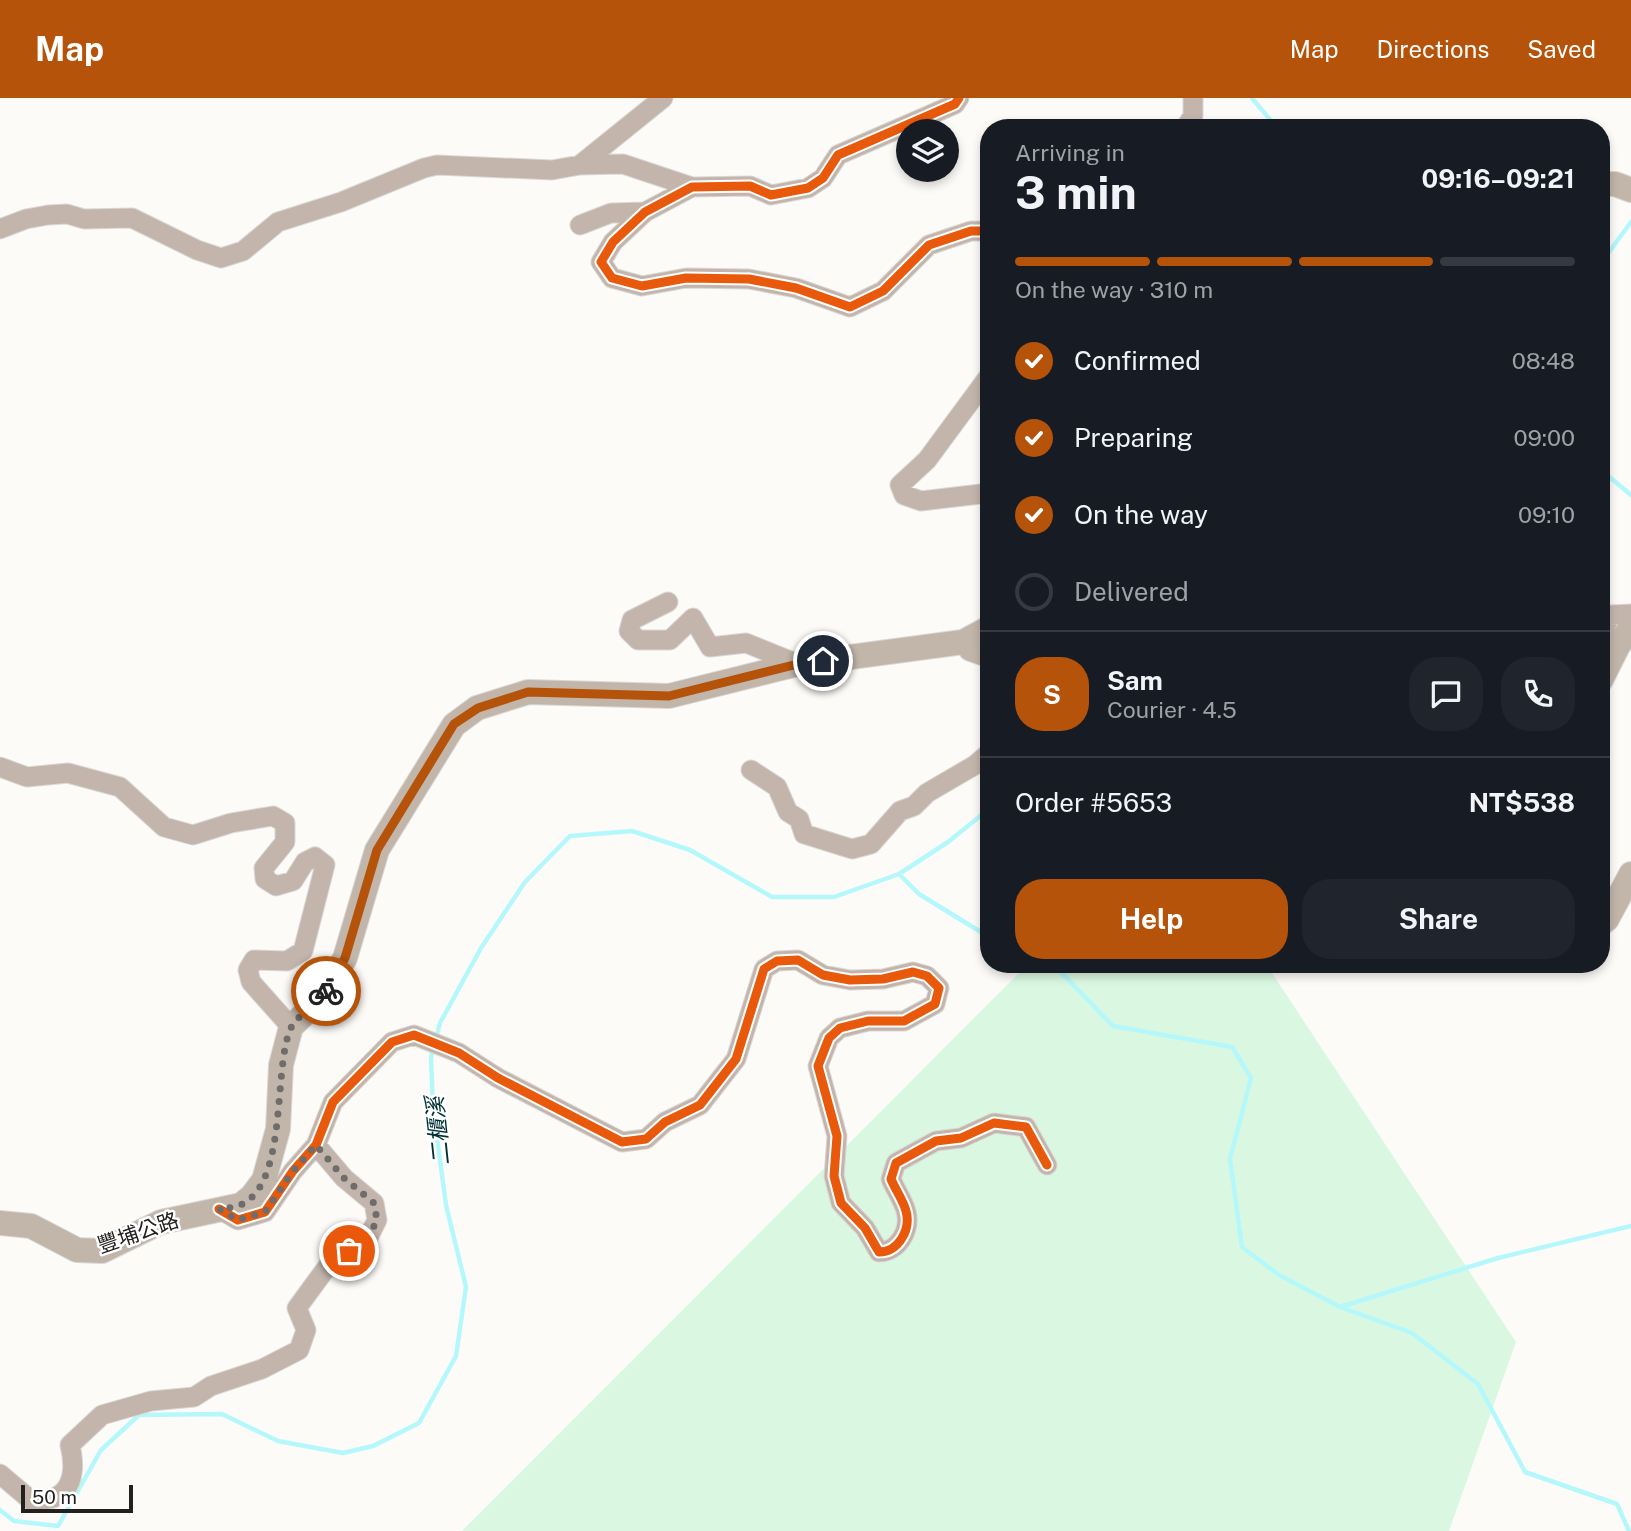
<!DOCTYPE html>
<html lang="en">
<head>
<meta charset="utf-8">
<style>
  :root { --surface:#171b24; --page:#20242c; --text:#f1f3f6; --muted:#9ea1a6; --line:#363941; --accent:#b45309 }
  body { margin:0; font-family:"Public Sans","Noto Sans TC",sans-serif; background:var(--page); color:var(--text); height:100vh; display:flex; flex-direction:column; font-size:26px; white-space:nowrap }
  * { box-sizing:border-box; margin:0 }
  p { font-size:23px; color:var(--muted) }
  .icon { flex:none; width:38px; height:38px; fill:none; stroke:currentColor; stroke-width:2; stroke-linecap:round; stroke-linejoin:round }
  .map { position:relative; flex:1; overflow:hidden }
  .drawer { position:absolute; left:980px; top:21px; width:630px; height:854px; display:flex; flex-direction:column; background:var(--surface); border-radius:28px; box-shadow:0 4px 10px #0003 }
  .drawer>* { flex:none }
  .tools { position:absolute; left:896px; top:21px; display:grid; gap:14px }
  .tools a { display:grid; place-items:center; width:63px; height:63px; border-radius:50%; background:var(--surface); box-shadow:0 4px 10px #0003; font-size:35px }
  .scale { position:absolute; left:21px; bottom:18px; width:112px; box-sizing:border-box; padding-left:7px; border:4px solid #232120; border-top:0; font-size:19px; line-height:24px; white-space:nowrap; color:#232120; -webkit-text-stroke:5px #fff; paint-order:stroke }
  .pin { position:absolute; display:grid; place-items:center; width:60px; height:60px; color:#fff; margin:-30px; border:4px solid #fff; border-radius:50%; box-shadow:0 2px 7px #0007 }
  .courier { position:absolute; display:grid; place-items:center; width:70px; height:70px; margin:-35px; border:5px solid #b45309; border-radius:50%; background:#fff; color:#222; box-shadow:0 2px 9px #0007 }
  .summary em { font-style:normal; font-weight:700 }
  .summary div { display:flex; flex-direction:column-reverse }
  .summary { display:flex; align-items:center; justify-content:space-between; height:119px; padding:0 35px }
  h1 { font-size:46px; font-weight:700; line-height:52px }
  .bar { display:grid; grid-template-columns:repeat(4,1fr); gap:10px 7px; align-content:center; height:84px; padding:0 35px }
  .bar i { height:9px; border-radius:5px; background:var(--line) }
  .bar .selected { background:var(--accent) }
  .bar p { grid-column:span 4 }
  .line { display:flex; align-items:center; gap:18px; padding:0 35px; border-top:2px solid var(--line) }
  .line div { flex:1 }
  .round { display:grid; place-items:center; flex:none; width:74px; height:74px; border-radius:28px; background:var(--page) }
  ol { padding:0 35px; list-style:none }
  li { display:flex; align-items:center; gap:21px; height:77px }
  li p { margin-inline-start:auto }
  li .icon { padding:7px; border-radius:50%; background:var(--accent); color:#fff; stroke-width:4 }
  li:last-child { color:var(--muted) }
  li i { width:38px; height:38px; border:4px solid var(--line); border-radius:50% }
  .primary-button { display:flex; gap:14px; margin-top:auto; padding:14px 35px }
  .primary-button a { flex:1; height:80px; border-radius:28px; background:var(--accent); color:#fff; font-size:28px; font-weight:700; line-height:80px; text-align:center }
  .primary-button a+a { background:var(--page); color:var(--text) }
  header { display:flex; align-items:center; gap:42px; box-sizing:border-box; height:98px; padding:0 35px; background:var(--accent); color:#fff }
  header strong { font-size:33px }
  nav { display:flex; gap:38px; margin-inline-start:auto; font-size:24px }
  .map>svg:first-child { display:block }
  .green { fill:#daf8e1 }
  .lines { fill:none; stroke-linecap:round; stroke-linejoin:round }
  .stream { stroke:#b4f8fb; stroke-width:4.5 }
  .minor-casing { stroke:#d9d8d6; stroke-width:21 }
  .major-casing { stroke:#d9d8d6; stroke-width:26 }
  .minor { stroke:#c3b5ac; stroke-width:19 }
  .major { stroke:#c2b5aa; stroke-width:24 }
  .cycleway-casing { stroke:#fff; stroke-width:13 }
  .cycleway { stroke:#e8590c; stroke-width:9 }
  .done { stroke:#6f6d6c; stroke-width:7; stroke-dasharray:0 12.6 }
  .route { stroke:#b45309; stroke-width:9 }
  .labels { text-anchor:middle; stroke-width:5; stroke-linejoin:round; paint-order:stroke }
  .street-label { font-size:21px; fill:#232120; stroke:#fff }
  .water-label { font-size:23px; font-style:italic; fill:#003033; stroke:#fff }
</style>
</head>
<body>
<header>
<strong>Map</strong>
<nav><a>Map</a><a>Directions</a><a>Saved</a></nav>
</header>
<div class="map">
<svg width="1631" height="1433" viewBox="0 0 1631 1433">
  <rect width="100%" height="100%" fill="#fdfbf8"/>
  <path class="green" d="M1028 866H1266L1516 1244 1449 1433H462Z"/>
  <g class="lines">
    <path class="stream" d="M1252 0 1277 30
      M1601 165 1631 124
      M1601 372 1631 397
      M899 776 919 796 989 839
      M1053 866 1113 928 1232 949 1251 980 1230 1061 1242 1149 1279 1177 1340 1209 1498 1160 1631 1128
      M436 941 440 925 481 850 525 784 570 738 632 733 690 752 772 799H834L899 776 948 744 989 711
      M1340 1209 1412 1235 1478 1286 1525 1374 1617 1406 1629 1433
      M0 1412 14 1423 58 1428 101 1352 139 1317 222 1316 278 1343 343 1355 373 1348 419 1325 456 1258 466 1189 446 1107 433 1010 431 960 433 949"/>
    <defs>
      <path id="minor" d="M959 0 955 6 838 57 823 80 808 90 771 97 750 88 692 89 645 114 613 144 601 164 612 180 642 188 686 180 749 181 796 190 850 209 883 193 929 147 971 133H989
        M1185 30 1193 18V0
        M580 67 663 0
        M580 127 611 115 645 114
        M0 131 26 121 48 117 67 116 84 121 132 120 197 152 221 160 243 153 278 124 341 104 424 70 437 67 552 72 580 67 623 66 692 89
        M989 278 927 362 900 387 904 397 921 403 989 395
        M668 504 632 522 629 533 638 542H670L693 520 710 549 746 545 798 566
        M1601 542 1610 517 1631 516
        M963 544 969 553 989 560
        M0 669 27 679 68 675 120 689 164 729 193 737 231 725 273 718 285 725V744L264 770 265 781 276 788 293 783 305 764 315 759 325 767 303 853 287 863 254 862 248 872 251 884 291 929
        M751 672 777 689 788 714 799 721 804 736 852 751 871 746 900 713 914 708 927 695 975 667 989 655
        M219 1111 238 1122 265 1114 293 1073 316 1047 333 1004 392 944 414 937 459 955 498 980 622 1044 646 1041 665 1024 700 1007 736 961 764 871 777 863 798 862 823 877 850 882 883 881 913 874 927 878 939 890 935 906 904 923H868L840 930 829 940 818 968 837 1038 834 1078 841 1105 865 1130 879 1154C899 1154 911 1131 906 1113 903 1102 895 1091 891 1081L896 1065 936 1043 961 1040 994 1025 1026 1029 1047 1067
        M0 1376 33 1404C40 1402 49 1402 56 1399 76 1389 74 1364 70 1347L102 1317 151 1303 194 1299 211 1288 262 1271 299 1252 306 1232 297 1210 330 1165 368 1140 377 1122 374 1105 344 1080 316 1047"/>
      <path id="major" d="M1601 86H1615L1631 92
        M1601 582 1618 548 1631 529
        M1601 826 1607 821 1631 776
        M0 1125 31 1128 77 1152 102 1153 161 1124 241 1107 252 1098 264 1082 278 1031 281 967 291 929 324 897 345 860 377 752 454 627 477 610 528 594 669 598 798 566 963 544 989 530"/>
    </defs>
    <use href="#minor" class="minor-casing"/>
    <use href="#major" class="major-casing"/>
    <use href="#minor" class="minor"/>
    <use href="#major" class="major"/>
    <defs>
      <path id="cycleway" d="M959 0 955 6 838 57 823 80 808 90 771 97 750 88 692 89 645 114 613 144 601 164 612 180 642 188 686 180 749 181 796 190 850 209 883 193 929 147 971 133H989
        M219 1111 238 1122 265 1114 293 1073 316 1047 333 1004 392 944 414 937 459 955 498 980 622 1044 646 1041 665 1024 700 1007 736 961 764 871 777 863 798 862 823 877 850 882 883 881 913 874 927 878 939 890 935 906 904 923H868L840 930 829 940 818 968 837 1038 834 1078 841 1105 865 1130 879 1154C899 1154 911 1131 906 1113 903 1102 895 1091 891 1081L896 1065 936 1043 961 1040 994 1025 1026 1029 1047 1067"/>
    </defs>
    <use href="#cycleway" class="cycleway-casing"/>
    <use href="#cycleway" class="cycleway"/>
  </g>
  <g class="lines">
    <path class="done" d="M326 893C317 907 296 917 290 932 273 974 288 1087 240 1107 234 1110 226 1110 219 1111L238 1122 265 1114 293 1073 316 1047 344 1080 374 1105 377 1122 368 1140 349 1153"/>
    <path class="route" d="M326 893 345 860 377 752 454 626 478 610 528 594 669 598 798 566 823 563"/>
  </g>
  <g class="labels">
    <g class="street-label">
      <text transform="translate(138 1135) rotate(-19)" y="7">豐埔公路</text>
    </g>
    <g class="water-label">
      <text transform="translate(438 1033) rotate(-96)" y="8">二櫃溪</text>
    </g>
  </g>
</svg>
<div class="tools">
<a><svg class="icon" aria-label="layers" viewBox="0 0 24 24"><path d="M12 4l9 5-9 5-9-5zM3 14l9 5 9-5"/></svg></a>
</div>
<div class="scale">50 m</div>
<div class="pin" style="left:349px;top:1153px;background:#ea580c"><svg class="icon" aria-label="bag" viewBox="0 0 24 24"><path d="M5 8h14l-1 12H6zM9 8a3 3 0 0 1 6 0"/></svg></div>
<div class="pin" style="left:823px;top:563px;background:#1f2937"><svg class="icon" aria-label="home" viewBox="0 0 24 24"><path d="M3 11l9-7 9 7M6 9v11h12V9"/></svg></div>
<div class="courier" style="left:326px;top:893px"><svg class="icon" aria-label="bike" viewBox="0 0 24 24"><circle cx="6" cy="16" r="4"/><circle cx="18" cy="16" r="4"/><path d="M6 16l4-8h5l3 8M10 8l3 8H6M13 5h3"/></svg></div>
<section class="drawer">
<div class="summary"><div><h1>3 min</h1><p>Arriving in</p></div><em>09:16–09:21</em></div>
<div class="bar"><i class="selected"></i><i class="selected"></i><i class="selected"></i><i></i><p>On the way · 310 m</p></div>
<ol>
<li><svg class="icon" aria-label="check" viewBox="0 0 24 24"><path d="M5 12l5 5 9-10"/></svg>Confirmed<p>08:48</p></li>
<li><svg class="icon" aria-label="check" viewBox="0 0 24 24"><path d="M5 12l5 5 9-10"/></svg>Preparing<p>09:00</p></li>
<li><svg class="icon" aria-label="check" viewBox="0 0 24 24"><path d="M5 12l5 5 9-10"/></svg>On the way<p>09:10</p></li>
<li><i></i>Delivered</li>
</ol>
<div class="line" style="height:126px"><b class="round" style="background:var(--accent);color:#fff">S</b><div><b>Sam</b><p>Courier · 4.5</p></div><a class="round"><svg class="icon" aria-label="chat" viewBox="0 0 24 24"><path d="M4 5h16v11H9l-5 4z"/></svg></a><a class="round"><svg class="icon" aria-label="phone" viewBox="0 0 24 24"><path d="M5 4h4l2 5-3 2q2 4 5 5l2-3 5 2v4C11 20 4 13 5 4z"/></svg></a></div>
<div class="line" style="height:91px"><div>Order #5653</div><b>NT$538</b></div>
<div class="primary-button"><a>Help</a><a>Share</a></div>
</section>
</div>
</body>
</html>
